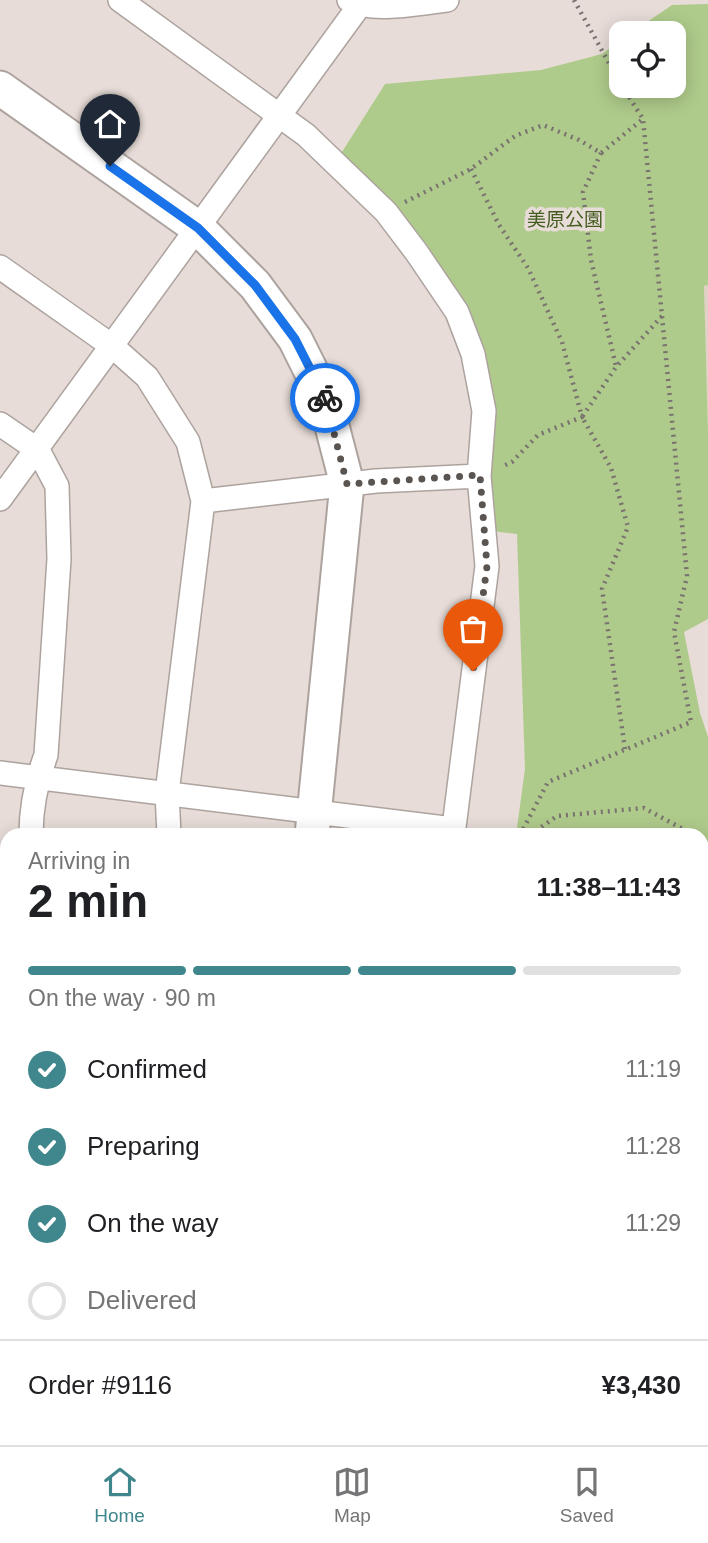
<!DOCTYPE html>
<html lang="en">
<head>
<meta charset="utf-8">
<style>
  :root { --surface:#fff; --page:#f6f6f6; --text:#202124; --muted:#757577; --line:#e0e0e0; --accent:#3f878d }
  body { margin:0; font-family:Arial,"Noto Sans JP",sans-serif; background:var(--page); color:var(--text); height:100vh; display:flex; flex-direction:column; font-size:26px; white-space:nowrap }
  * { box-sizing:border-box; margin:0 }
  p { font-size:23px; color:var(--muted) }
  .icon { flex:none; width:38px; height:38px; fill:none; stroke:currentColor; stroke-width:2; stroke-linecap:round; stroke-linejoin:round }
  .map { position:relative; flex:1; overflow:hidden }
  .drawer { position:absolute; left:0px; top:828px; width:709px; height:618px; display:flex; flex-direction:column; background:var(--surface); border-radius:21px 21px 0 0; box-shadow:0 4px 18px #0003 }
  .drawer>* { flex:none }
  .fabs { position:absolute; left:609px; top:21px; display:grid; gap:14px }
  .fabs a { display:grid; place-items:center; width:77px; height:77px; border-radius:14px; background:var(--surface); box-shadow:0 4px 18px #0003; font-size:35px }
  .pin { position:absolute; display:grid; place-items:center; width:60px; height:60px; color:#fff; margin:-72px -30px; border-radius:50% 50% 50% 0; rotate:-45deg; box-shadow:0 0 7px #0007 }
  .pin .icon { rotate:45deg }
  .courier { position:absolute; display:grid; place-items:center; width:70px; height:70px; margin:-35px; border:5px solid #1a73e8; border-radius:50%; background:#fff; color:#222; box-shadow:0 2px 9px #0007 }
  .headline em { font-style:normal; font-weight:800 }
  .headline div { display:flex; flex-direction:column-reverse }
  .headline { display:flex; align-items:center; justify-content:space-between; height:119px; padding:0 28px }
  h1 { font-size:46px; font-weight:800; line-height:52px }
  .bar { display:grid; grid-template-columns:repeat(4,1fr); gap:10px 7px; align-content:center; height:84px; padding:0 28px }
  .bar i { height:9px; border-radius:5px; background:var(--line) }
  .bar .on { background:var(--accent) }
  .bar p { grid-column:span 4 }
  .line { display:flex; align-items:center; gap:18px; padding:0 28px; border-top:2px solid var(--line) }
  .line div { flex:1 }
  ol { padding:0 28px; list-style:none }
  li { display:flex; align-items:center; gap:21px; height:77px }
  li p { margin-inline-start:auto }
  li .icon { padding:7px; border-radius:50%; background:var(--accent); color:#fff; stroke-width:4 }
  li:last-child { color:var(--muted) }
  li i { width:38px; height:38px; border:4px solid var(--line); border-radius:50% }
  .tab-bar { display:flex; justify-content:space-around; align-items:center; height:98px; border-top:2px solid var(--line); background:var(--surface); font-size:19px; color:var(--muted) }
  .tab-bar a { display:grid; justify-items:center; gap:4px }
  .tab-bar .on { color:var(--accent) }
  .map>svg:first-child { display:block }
  .commercial { fill:#e8cece }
  .built { fill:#e2d0c7 }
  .green { fill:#afcb8b }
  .forest { fill:#8eb15a }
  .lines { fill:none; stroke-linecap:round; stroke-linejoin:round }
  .street-casing { stroke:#ada39e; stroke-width:26 }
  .secondary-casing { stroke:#ada39e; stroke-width:37 }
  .path { stroke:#79726f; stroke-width:4.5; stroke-dasharray:2 5; stroke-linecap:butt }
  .street { stroke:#fff; stroke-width:23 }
  .secondary { stroke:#fff; stroke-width:33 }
  .done { stroke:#5b5552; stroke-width:7; stroke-dasharray:0 12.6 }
  .route { stroke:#1a73e8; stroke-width:9 }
  .labels { text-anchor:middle; stroke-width:7; stroke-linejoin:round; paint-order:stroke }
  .park-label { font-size:19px; fill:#465d21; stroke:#e7dcd7 }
</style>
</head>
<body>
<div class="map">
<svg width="708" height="1445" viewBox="0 0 708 1445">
  <rect width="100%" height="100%" fill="#e7dcd7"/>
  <path class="commercial" d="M702 1203 708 1214V1354L702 1357Z"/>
  <path class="built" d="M708 285V433L704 286Z"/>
  <path class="green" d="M708 4V285L704 286 708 433V619L684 632 700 713 708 737V1068L702 1072V835H516L525 769 517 534 484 530V411L457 312 335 163 385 84 541 70 602 54 621 40V86H674V33H631L672 5Z"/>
  <path class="forest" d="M7 1216V1266L0 1275V1219Z"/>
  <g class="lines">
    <defs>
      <path id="street" d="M120 0 306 135 386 212 417 253 457 312 473 354 484 411 479 476 487 566 453 835
        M349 0C372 13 420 3 447 0
        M0 267 112 346 147 377 188 442 203 501 167 793 169 835
        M0 424 38 450 57 486 59 559 46 755C36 782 31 806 31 835
        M0 499 359 6
        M203 501 376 481 479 476
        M0 773 453 829
        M0 897H7
        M0 1034H7
        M0 1167 7 1163
        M447 1438 451 1445"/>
      <path id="secondary" d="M0 88 198 228 255 285 295 339 325 399 347 484 312 835
        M702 1174 708 1171
        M218 1445 228 1438"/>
    </defs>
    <use href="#street" class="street-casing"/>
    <use href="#secondary" class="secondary-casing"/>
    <path class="path" d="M574 0 621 85
      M601 153 583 192 591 260 616 366
      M471 169 499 225 528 268 562 342 582 417 538 435 512 462 503 466
      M405 202 471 169 515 136 543 125 579 140 601 153 643 119 622 86
      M625 749 602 589 628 527 611 468 582 417 616 367 662 316
      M520 835 548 782 691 722 674 632 687 576 643 119
      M530 835 557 816 644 808 694 835
      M702 839 708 842
      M702 1057 708 1053"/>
    <use href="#street" class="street"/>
    <use href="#secondary" class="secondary"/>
  </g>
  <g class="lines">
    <path class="done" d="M325 398 347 484 480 475 487 566 473 671"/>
    <path class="route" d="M110 166 198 228 255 285 295 339 325 398"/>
  </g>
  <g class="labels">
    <g class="park-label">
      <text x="565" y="226">美原公園</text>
    </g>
  </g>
</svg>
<div class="fabs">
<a><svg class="icon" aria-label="locate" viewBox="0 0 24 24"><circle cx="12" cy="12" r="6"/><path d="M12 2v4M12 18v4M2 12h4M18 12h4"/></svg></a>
</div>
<div class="pin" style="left:473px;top:671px;background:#ea580c"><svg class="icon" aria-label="bag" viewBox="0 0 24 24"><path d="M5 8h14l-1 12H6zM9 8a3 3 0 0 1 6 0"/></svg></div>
<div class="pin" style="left:110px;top:166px;background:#1f2937"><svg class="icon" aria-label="home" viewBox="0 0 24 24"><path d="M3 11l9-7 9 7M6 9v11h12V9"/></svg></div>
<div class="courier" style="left:325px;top:398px"><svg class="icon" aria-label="bike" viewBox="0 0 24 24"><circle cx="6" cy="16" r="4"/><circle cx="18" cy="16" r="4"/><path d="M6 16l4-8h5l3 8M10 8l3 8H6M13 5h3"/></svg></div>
<section class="drawer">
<div class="headline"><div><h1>2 min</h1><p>Arriving in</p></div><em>11:38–11:43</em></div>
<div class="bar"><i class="on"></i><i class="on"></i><i class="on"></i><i></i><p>On the way · 90 m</p></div>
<ol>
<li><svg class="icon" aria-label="check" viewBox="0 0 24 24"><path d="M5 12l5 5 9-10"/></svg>Confirmed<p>11:19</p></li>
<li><svg class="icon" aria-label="check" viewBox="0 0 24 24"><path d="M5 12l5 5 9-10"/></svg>Preparing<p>11:28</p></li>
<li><svg class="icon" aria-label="check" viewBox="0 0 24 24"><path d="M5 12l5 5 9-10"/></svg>On the way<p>11:29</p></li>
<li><i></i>Delivered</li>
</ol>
<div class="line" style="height:91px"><div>Order #9116</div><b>¥3,430</b></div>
</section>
</div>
<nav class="tab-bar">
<a class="on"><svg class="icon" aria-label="home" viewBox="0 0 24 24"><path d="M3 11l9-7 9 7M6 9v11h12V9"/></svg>Home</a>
<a><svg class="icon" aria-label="map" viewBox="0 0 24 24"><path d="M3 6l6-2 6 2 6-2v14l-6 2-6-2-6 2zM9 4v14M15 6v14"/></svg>Map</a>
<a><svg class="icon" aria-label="saved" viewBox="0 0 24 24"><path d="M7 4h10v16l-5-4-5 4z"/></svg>Saved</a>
</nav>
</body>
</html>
